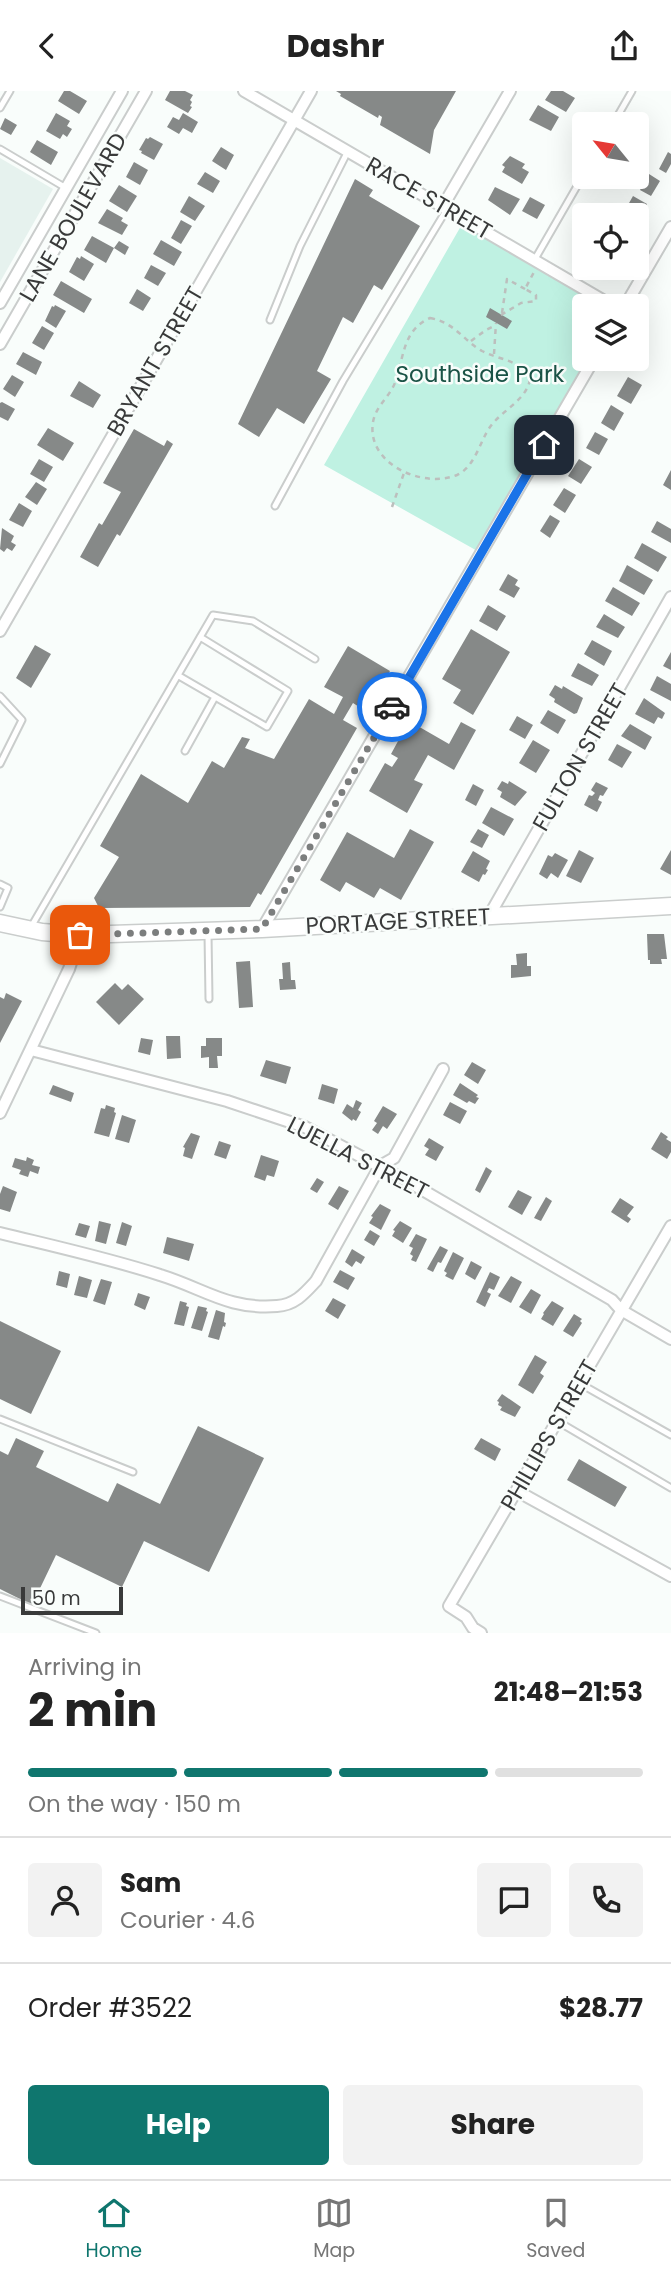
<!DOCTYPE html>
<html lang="en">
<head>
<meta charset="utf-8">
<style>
  :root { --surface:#fff; --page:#f2f2f2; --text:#222; --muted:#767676; --line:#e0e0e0; --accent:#0f766e }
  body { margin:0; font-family:Poppins,sans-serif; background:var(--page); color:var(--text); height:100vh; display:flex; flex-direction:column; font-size:26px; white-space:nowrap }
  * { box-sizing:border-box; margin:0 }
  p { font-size:23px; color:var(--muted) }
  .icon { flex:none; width:38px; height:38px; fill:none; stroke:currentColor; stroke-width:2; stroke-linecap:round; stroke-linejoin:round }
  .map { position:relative; height:1542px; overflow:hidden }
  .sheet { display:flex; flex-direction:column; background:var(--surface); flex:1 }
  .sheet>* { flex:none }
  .needle { width:46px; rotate:300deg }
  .tools { position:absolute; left:572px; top:21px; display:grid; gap:14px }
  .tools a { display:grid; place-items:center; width:77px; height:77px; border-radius:7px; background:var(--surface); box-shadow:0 7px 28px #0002; font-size:35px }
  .scale { position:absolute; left:21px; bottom:18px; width:102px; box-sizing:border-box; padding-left:7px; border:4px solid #393a3a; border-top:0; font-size:19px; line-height:24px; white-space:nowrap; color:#393a3a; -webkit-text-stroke:5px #f9fdfb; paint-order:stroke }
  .pin { position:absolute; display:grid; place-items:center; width:60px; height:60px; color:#fff; margin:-30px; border-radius:14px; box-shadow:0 4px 10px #0006 }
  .courier { position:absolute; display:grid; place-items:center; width:70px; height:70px; margin:-35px; border:5px solid #1a73e8; border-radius:50%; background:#fff; color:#222; box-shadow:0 2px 9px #0007 }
  .summary em { font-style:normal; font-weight:700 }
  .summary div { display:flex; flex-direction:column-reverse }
  .summary { display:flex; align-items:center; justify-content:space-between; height:119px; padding:0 28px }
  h1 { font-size:46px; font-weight:700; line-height:52px }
  .bar { display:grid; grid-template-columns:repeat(4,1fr); gap:10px 7px; align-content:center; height:84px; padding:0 28px }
  .bar i { height:9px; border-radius:5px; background:var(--line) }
  .bar .active { background:var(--accent) }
  .bar p { grid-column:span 4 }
  .line { display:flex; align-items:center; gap:18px; padding:0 28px; border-top:2px solid var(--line) }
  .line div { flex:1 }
  .round { display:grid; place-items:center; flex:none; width:74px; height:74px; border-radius:7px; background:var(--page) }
  .button { display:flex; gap:14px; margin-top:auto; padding:14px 28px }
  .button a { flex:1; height:80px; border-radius:7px; background:var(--accent); color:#fff; font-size:28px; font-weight:700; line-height:80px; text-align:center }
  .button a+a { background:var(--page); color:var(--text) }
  header { display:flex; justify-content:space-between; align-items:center; height:91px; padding:0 28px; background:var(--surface); font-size:32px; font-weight:700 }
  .dock { display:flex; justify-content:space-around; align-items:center; height:98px; border-top:2px solid var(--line); background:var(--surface); font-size:19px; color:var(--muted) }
  .dock a { display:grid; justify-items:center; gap:4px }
  .dock .active { color:var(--accent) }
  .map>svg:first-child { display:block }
  .built { fill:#e6f2ee }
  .green { fill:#bff1e2 }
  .building { fill:#868988 }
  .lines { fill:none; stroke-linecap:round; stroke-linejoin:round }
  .service-casing { stroke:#cacdcc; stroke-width:9 }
  .minor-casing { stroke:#cacdcc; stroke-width:14 }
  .secondary-casing { stroke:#cacdcc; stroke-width:19 }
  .path { stroke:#bcbfbd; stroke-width:2.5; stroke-dasharray:5 5; stroke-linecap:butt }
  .service { stroke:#fff; stroke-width:5 }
  .minor { stroke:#fff; stroke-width:10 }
  .secondary { stroke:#fff; stroke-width:16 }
  .done { stroke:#7c7e7e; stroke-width:7; stroke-dasharray:0 12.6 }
  .route { stroke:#1a73e8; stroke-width:9 }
  .labels { text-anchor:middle; stroke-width:5; stroke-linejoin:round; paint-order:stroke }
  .street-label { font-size:23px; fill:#393a3a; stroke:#f9fdfb }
  .park-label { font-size:23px; fill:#1a5346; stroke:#f9fdfb }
</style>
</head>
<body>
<header><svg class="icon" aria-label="back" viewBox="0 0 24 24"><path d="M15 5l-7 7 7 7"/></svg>Dashr<svg class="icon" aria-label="share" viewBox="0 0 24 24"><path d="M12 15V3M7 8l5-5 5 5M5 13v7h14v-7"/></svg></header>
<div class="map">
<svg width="671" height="1542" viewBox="0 0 671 1542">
  <rect width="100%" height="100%" fill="#f9fdfb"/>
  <path class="built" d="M0 67 53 98 0 191Z"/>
  <path class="green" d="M465 128 613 215H584V268H594L481 462 324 374Z"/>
  <path class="building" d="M64 0H70L87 10 79 23 58 10Z
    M170 0H185L193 4 190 9 192 11 190 15 192 16 188 22 165 9Z
    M336 0H456L434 39 430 63 380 34 382 26 379 24 378 27 340 5 341 3Z
    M551 0H563L575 7 566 21 545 9Z
    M538 14 559 26 551 40 529 29Z
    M56 22 70 30 67 35 72 38 67 46 63 43 60 48 46 40Z
    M183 22 198 31 192 42 183 37 179 43 167 36 173 26 179 29Z
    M5 27 17 34 11 44 0 38Z
    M150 46 163 53 154 69 141 62 142 60 139 59 146 47 148 48Z
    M37 49 58 61 51 74 30 61Z
    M221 56 234 64 226 79 212 70Z
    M668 61 671 63V73L666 82 659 78Z
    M510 65 525 73 522 77 529 81 522 93 502 81 505 76 502 74Z
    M134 71 148 79 140 94 126 86Z
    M205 81 220 90 213 102 197 93Z
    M649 83 660 90 651 105 640 99Z
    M355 88 373 99 369 105 420 135 382 199 374 194 353 232 343 226 317 280 331 288 304 333 277 317 259 346 238 333Z
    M119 94 137 105 127 121 109 110Z
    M495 96 520 108 510 124 488 109Z
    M189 105 205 115 195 130 180 121Z
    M633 105 647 113 644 119 647 120 637 131V124H630L624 121Z
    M530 106 545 114 537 128 522 120Z
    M107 118 123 127 121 130 128 134 122 144 98 132Z
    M181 129 192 135 181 153 171 147Z
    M92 145 114 157 119 150 129 156 125 164 114 157 106 172 84 159Z
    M161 149 182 161 174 175 153 163Z
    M81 165 94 173 84 190 69 181 77 166 80 168Z
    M151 174 166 182 158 195 144 187Z
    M61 190 92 208 84 222 53 204Z
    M137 198 151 207 143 220 129 212Z
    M55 214 66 220 56 237 45 230 52 215 54 216Z
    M490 217 512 230 507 238 486 226Z
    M42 235 54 242 44 259 32 252Z
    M23 261 42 271 36 284 16 273Z
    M12 284 24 291 15 306 3 298Z
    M628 286 642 294 631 313 617 305Z
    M79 290 101 304 93 317 70 305Z
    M2 311 15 318 8 330 0 326V312Z
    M611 314 624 322 614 340 601 332Z
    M48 337 74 352 63 370 37 354Z
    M134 338 164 355 167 349 173 353 120 445 117 443 98 476 80 466 99 432 102 434 121 401 103 392Z
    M595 341 608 348 599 364 586 357Z
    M39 368 53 376 44 391 30 383Z
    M579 368 592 376 581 393 568 385Z
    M671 379V399L663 394Z
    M36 391 47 398 37 414 25 406Z
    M564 397 576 404 565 422 553 414Z
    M19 412 32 420 23 436 9 429Z
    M550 424 560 430 550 447 540 440Z
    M657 430 671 438V452L651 441Z
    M2 437 14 445 11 451 16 454 12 460 7 457 4 461 0 458Z
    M642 452 667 466 658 481 634 467Z
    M627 474 653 489 644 504 619 490Z
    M508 483 518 489 515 494 520 497 514 507 499 499Z
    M613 496 640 512 632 525 605 510Z
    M488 514 506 525 497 540 479 530Z
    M604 523 625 536 618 547 596 536Z
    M471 538 510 561 473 624 453 612 461 599 442 588Z
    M592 549 612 560 604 575 584 563Z
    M35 554 51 563 31 597 16 587Z
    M348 555 390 580 367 621 353 612 343 629 357 637 261 804 258 802 250 816 99 817 94 807 119 766 100 755 141 683 188 712 212 670 224 677 242 646 250 648 245 657 274 668 309 608 334 623 343 606 324 596Z
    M671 561V579L663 575Z
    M578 572 599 584 592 595 571 585Z
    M657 585 671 593V610L650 599Z
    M555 594 562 598 563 595 583 607 577 622 574 623 554 611 555 608 549 604Z
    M644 607 665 622 662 628 658 626 654 633 635 623Z
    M548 619 566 629 558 643 540 632Z
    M517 625 533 634 525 648 509 639Z
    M409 630 449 653 461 631 476 639 454 679 428 664 414 689 423 693 407 722 369 700 385 672 392 676 398 667 391 663Z
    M630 633 652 646 645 659 621 645Z
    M533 649 550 659 536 682 519 672Z
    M617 653 632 661 622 677 608 669Z
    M502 690 508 693 509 690 527 701 515 715 500 706 502 701 497 698Z
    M596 691 608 697 603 705 600 704 598 709 602 711 597 721 584 714 589 704 592 705 595 702 591 699Z
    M473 693 484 699 476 715 465 709Z
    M491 716 514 728 504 745 482 732Z
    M410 738 434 751 401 809 380 797 374 807 346 791 340 801 320 789 347 741 394 767Z
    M478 738 489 744 482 757 470 751Z
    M579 759 594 767 581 792 566 785Z
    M671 759V784L660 778Z
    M473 760 490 770 486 778 488 779 485 784 483 783 479 791 461 781Z
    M555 762 568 769 558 787 551 782 547 788 539 783 548 764 552 766Z
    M647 843H664L667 868H661L662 873H650V869H648Z
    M527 862V875H531V885L511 887V874H517L516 863Z
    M250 870 253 916 239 917 236 871Z
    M290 871 291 889H295L296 898 280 899 279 888H283L282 872Z
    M115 892 122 899 128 893 144 908 119 934 96 911Z
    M6 902 22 910 0 952V906L4 908Z
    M166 945H180L181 967 167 968Z
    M141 947 153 949 150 964 138 961Z
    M206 947H222V965H217L218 977H209V966L201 967V955H206Z
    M266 969 291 976 286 993 260 985Z
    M472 971 486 979 478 993 464 984Z
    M460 992 478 1004 476 1006 479 1007 475 1013 469 1010 467 1012 453 1004Z
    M322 993 338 998 334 1013 318 1008Z
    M53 994 74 1002 71 1011 49 1003Z
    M356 1009 362 1012 358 1019 361 1021 356 1030 353 1028 352 1030 342 1022 347 1013 353 1017Z
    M450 1011 467 1020 460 1033 443 1024Z
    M106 1014 115 1017 114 1021 116 1022 109 1046 94 1042 101 1017 105 1018Z
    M383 1015 397 1023 387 1038 383 1035 378 1043 372 1039 377 1032 374 1030Z
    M122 1024 136 1029 129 1052 115 1048Z
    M661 1041 668 1046 666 1048 671 1051V1061L667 1068 651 1058Z
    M191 1042 200 1045 192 1068 183 1065 185 1057 183 1056Z
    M429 1047 444 1056 436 1070 425 1064 429 1058 424 1055Z
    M219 1050 231 1054 226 1068 214 1064Z
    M261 1064 279 1070 274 1086 267 1084 265 1090 254 1086Z
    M27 1066 34 1069 32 1074 40 1076 38 1083 30 1080 28 1086 19 1083 21 1079 12 1076 15 1067 26 1070Z
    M486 1076 492 1080 480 1102 475 1099Z
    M317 1087 324 1091 317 1102 310 1098Z
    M3 1095 17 1101 10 1121 0 1118V1103Z
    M339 1095 349 1100 338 1119 328 1113Z
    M518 1099 532 1106 522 1124 508 1116Z
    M546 1106 552 1110 541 1130 534 1127Z
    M620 1107 634 1116 627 1125 631 1128 628 1132 611 1121Z
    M380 1113 391 1119 381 1139 369 1132 373 1126 371 1125Z
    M99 1130 111 1133 106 1153 95 1150Z
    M400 1130 412 1137 403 1152 392 1145 395 1140 393 1139Z
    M122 1131 132 1135 126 1155 116 1152Z
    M79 1132 90 1135 86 1147 75 1144Z
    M370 1139 380 1145 374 1155 364 1149Z
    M416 1143 427 1148 416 1171 411 1169 413 1165 410 1163 413 1157 409 1155Z
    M167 1146 194 1153 189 1170 163 1162Z
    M440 1155 448 1159 441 1172 438 1171 433 1181 427 1178Z
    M352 1158 365 1166 361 1173 356 1170 352 1176 345 1171Z
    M453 1161 464 1167 453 1189 445 1185 447 1182 444 1180Z
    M471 1170 482 1176 475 1189 465 1183Z
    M340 1179 355 1187 348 1199 333 1191Z
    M59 1180 70 1183 67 1197 56 1194Z
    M490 1181 500 1186 494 1199 489 1197 487 1201 491 1203 485 1216 476 1211Z
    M79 1185 92 1189 87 1207 74 1204Z
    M511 1185 522 1191 511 1212 498 1205Z
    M101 1188 112 1191 105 1214 93 1210Z
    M531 1198 541 1204 531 1223 519 1216Z
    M138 1202 150 1206 145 1219 134 1214Z
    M333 1207 346 1214 338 1228 325 1220Z
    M180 1210 187 1212 186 1215 189 1216 184 1235 174 1233Z
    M552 1210 564 1217 553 1235 541 1228 544 1223 543 1222Z
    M198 1215 207 1217 206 1220 208 1221 202 1240 191 1237Z
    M216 1219 225 1222 224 1231 226 1232 225 1236 223 1235 219 1249 208 1246Z
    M574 1223 582 1228 580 1230 582 1232 573 1246 563 1240Z
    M0 1230 61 1260 31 1323 0 1308Z
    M535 1264 547 1271 540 1282 544 1285 533 1303 518 1294Z
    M502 1303 521 1316 515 1326 500 1319 502 1316 498 1314 499 1311 497 1310Z
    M198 1335 264 1367 209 1481 144 1450 122 1496 56 1464 32 1514 0 1498V1360L8 1364 16 1347 44 1360 36 1376 108 1411 117 1392 160 1413Z
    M481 1347 501 1358 495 1370 474 1358Z
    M579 1368 627 1396 615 1416 567 1389Z"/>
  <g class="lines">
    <defs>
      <path id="service" d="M0 17 10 0
        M613 33 632 0
        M0 58 66 97
        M535 168 584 83
        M270 229 300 155 348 60
        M275 415 343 290 447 118
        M179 585 267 636 288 600 200 546
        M0 605 22 629 0 673
        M185 660 215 606
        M0 793 8 797 0 816
        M31 836 213 524 253 530 315 568
        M208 843 209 908
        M579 1292 671 1344
        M0 1328 133 1381
        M557 1330 671 1397
        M0 1505 96 1542"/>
      <path id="minor" d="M244 0 613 215
        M443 115 510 0
        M0 212 122 0
        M625 215 671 136
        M0 253 146 0
        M0 540 311 0
        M489 825 671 506
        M262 838 594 268
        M31 959 227 1010 305 1036 407 1090 612 1209 621 1219 671 1248
        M0 1022 69 878 80 844
        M0 1142C53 1155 108 1167 160 1184 203 1197 228 1219 277 1215 295 1214 305 1202 316 1190L380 1075 394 1067 443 978
        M517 1400 671 1485
        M481 1542 473 1537 466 1526 449 1515 671 1135"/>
      <path id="secondary" d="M0 832 42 841 80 844 262 838 671 815"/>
    </defs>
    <use href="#service" class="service-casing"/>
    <use href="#minor" class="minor-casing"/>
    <use href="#secondary" class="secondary-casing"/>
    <path class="path" d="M502 222 507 188 525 198
      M501 224 521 212 536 210V204L525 198 534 181
      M430 227C454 231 463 249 482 260 499 269 522 269 530 288 527 309 502 319 490 336 480 350 475 376 457 384 423 398 366 373 373 331 376 314 391 305 396 289 404 265 403 239 430 227Z
      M471 250 486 239 494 235
      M494 263 496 232
      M392 416 404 382"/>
    <use href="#service" class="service"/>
    <use href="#minor" class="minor"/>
    <use href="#secondary" class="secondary"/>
  </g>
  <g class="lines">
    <path class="done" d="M80 844 262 838 392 616"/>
    <path class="route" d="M392 616 544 354"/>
  </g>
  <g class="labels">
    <g class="street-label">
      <text transform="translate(429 107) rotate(30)" y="8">RACE STREET</text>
      <text transform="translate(73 126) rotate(-60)" y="8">LANE BOULEVARD</text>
      <text transform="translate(155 270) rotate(-60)" y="8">BRYANT STREET</text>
      <text transform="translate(580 666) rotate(-60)" y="8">FULTON STREET</text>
      <text transform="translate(398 830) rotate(-3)" y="8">PORTAGE STREET</text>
      <text transform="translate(358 1067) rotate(27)" y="8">LUELLA STREET</text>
      <text transform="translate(549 1344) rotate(-60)" y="8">PHILLIPS STREET</text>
    </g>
    <g class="park-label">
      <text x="480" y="291">Southside Park</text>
    </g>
  </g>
</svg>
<div class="tools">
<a><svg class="needle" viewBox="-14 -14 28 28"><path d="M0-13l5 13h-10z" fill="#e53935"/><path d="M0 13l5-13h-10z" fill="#767676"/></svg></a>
<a><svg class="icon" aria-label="locate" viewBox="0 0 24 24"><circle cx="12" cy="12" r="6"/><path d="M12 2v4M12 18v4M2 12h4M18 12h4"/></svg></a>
<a><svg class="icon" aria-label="layers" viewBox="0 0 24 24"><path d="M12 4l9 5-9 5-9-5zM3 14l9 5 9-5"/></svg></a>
</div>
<div class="scale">50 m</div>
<div class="pin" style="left:80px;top:844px;background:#ea580c"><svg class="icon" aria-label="bag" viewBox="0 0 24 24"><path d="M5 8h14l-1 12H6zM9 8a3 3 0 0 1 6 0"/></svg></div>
<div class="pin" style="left:544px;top:354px;background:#1f2937"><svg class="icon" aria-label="home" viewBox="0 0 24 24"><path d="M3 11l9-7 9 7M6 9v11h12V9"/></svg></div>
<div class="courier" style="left:392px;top:616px"><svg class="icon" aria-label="car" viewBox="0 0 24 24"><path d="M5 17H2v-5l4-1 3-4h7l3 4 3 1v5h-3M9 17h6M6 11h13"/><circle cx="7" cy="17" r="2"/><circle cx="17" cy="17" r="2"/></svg></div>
</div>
<section class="sheet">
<div class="summary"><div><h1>2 min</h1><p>Arriving in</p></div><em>21:48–21:53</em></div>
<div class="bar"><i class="active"></i><i class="active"></i><i class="active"></i><i></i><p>On the way · 150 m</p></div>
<div class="line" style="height:126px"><a class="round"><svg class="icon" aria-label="person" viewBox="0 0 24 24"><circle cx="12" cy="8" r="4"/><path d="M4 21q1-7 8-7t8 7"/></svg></a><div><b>Sam</b><p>Courier · 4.6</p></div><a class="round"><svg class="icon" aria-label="chat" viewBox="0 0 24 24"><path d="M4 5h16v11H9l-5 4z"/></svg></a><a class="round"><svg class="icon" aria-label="phone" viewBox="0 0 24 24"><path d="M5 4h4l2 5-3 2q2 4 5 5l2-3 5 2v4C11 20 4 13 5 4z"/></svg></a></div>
<div class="line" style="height:91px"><div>Order #3522</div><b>$28.77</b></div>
<div class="button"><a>Help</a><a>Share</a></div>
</section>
<nav class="dock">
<a class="active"><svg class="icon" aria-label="home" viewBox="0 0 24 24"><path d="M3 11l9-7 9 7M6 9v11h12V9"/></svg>Home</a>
<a><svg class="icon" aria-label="map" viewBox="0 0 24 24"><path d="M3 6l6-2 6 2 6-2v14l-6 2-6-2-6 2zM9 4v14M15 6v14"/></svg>Map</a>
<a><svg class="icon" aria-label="saved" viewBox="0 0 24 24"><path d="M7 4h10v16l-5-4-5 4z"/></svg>Saved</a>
</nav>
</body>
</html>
